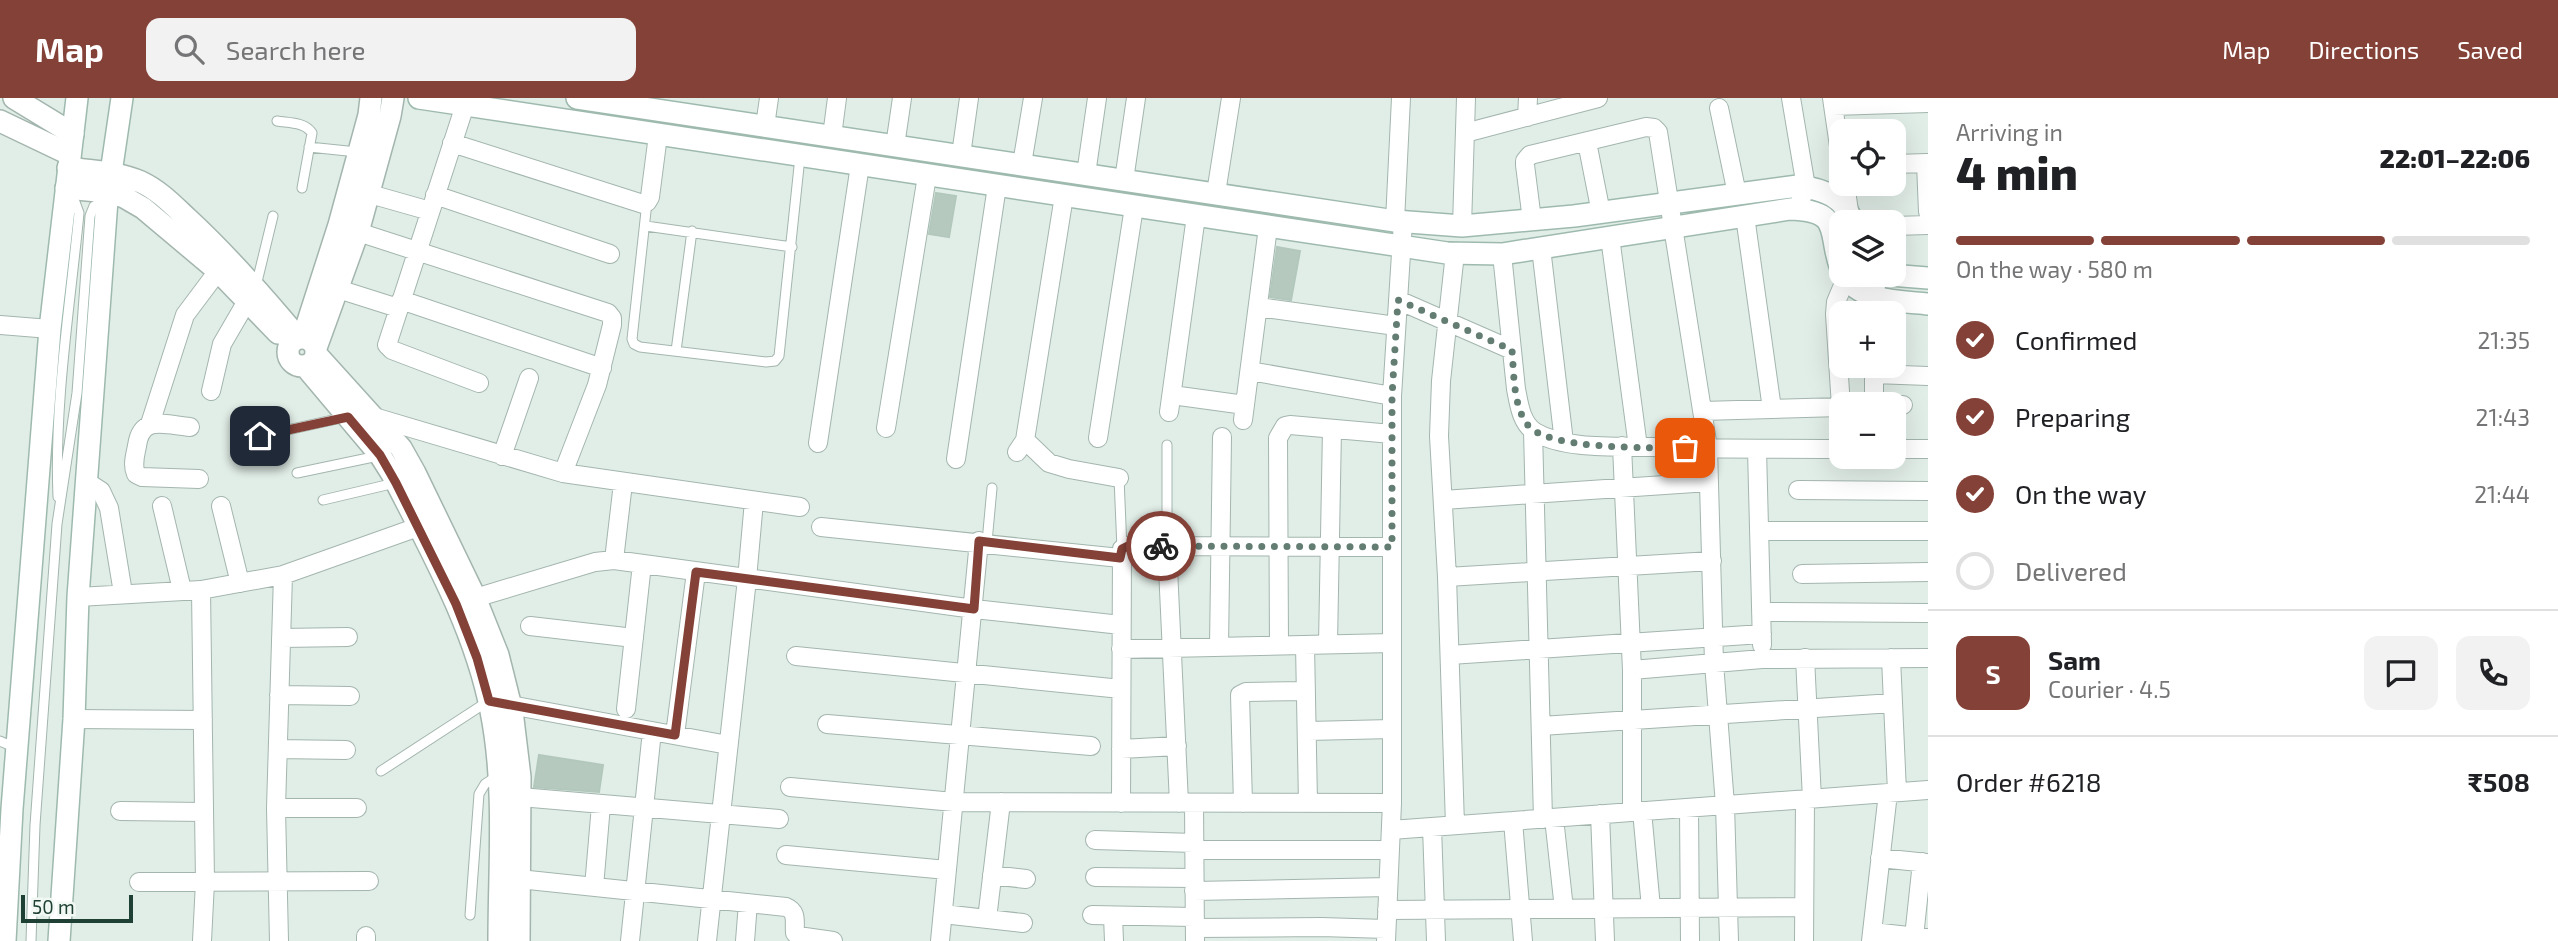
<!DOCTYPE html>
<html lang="en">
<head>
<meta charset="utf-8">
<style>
  :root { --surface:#fff; --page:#f2f2f2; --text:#202124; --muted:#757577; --line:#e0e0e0; --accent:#844137 }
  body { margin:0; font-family:"Exo 2",sans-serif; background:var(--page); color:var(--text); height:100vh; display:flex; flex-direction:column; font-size:26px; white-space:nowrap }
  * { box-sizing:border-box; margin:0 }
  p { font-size:23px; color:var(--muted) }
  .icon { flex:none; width:38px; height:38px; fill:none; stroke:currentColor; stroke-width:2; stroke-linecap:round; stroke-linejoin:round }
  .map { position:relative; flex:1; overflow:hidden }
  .drawer { display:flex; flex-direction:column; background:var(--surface); width:630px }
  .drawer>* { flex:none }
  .controls { position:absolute; left:1829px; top:21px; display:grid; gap:14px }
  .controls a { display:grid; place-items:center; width:77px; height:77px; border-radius:14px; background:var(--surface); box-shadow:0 7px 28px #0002; font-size:35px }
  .scale { position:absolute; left:21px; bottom:18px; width:112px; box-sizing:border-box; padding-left:7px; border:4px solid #1f4034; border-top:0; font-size:19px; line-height:24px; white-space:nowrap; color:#1f4034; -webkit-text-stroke:5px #f2f9f5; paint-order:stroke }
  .pin { position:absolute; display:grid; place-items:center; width:60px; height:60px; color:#fff; margin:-30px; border-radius:14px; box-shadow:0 4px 10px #0006 }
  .courier { position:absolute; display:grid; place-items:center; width:70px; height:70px; margin:-35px; border:5px solid #844137; border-radius:50%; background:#fff; color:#222; box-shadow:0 2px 9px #0007 }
  .overview em { font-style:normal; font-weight:800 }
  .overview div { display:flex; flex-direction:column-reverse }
  .overview { display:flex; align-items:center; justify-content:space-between; height:119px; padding:0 28px }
  h1 { font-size:46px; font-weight:800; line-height:52px }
  .bar { display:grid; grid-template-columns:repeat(4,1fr); gap:10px 7px; align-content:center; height:84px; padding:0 28px }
  .bar i { height:9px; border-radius:5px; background:var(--line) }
  .bar .selected { background:var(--accent) }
  .bar p { grid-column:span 4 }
  .line { display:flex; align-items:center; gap:18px; padding:0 28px; border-top:2px solid var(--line) }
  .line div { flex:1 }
  .round { display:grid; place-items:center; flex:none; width:74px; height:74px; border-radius:14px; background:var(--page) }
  ol { padding:0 28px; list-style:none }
  li { display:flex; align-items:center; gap:21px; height:77px }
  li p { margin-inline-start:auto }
  li .icon { padding:7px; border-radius:50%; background:var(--accent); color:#fff; stroke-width:4 }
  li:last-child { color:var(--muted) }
  li i { width:38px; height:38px; border:4px solid var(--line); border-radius:50% }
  header { display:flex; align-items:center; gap:42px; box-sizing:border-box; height:98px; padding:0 35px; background:var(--accent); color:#fff }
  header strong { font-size:33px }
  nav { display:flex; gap:38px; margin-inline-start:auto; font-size:24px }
  .search { width:490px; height:63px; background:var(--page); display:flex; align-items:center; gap:18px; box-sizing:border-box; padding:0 24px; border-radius:14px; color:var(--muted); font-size:26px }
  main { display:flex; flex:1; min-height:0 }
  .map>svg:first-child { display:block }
  .building { fill:#b6c9bf; stroke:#b3c8bd; stroke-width:2 }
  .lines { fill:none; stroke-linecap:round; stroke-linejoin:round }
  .service-casing { stroke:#a3b6ae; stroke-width:11 }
  .minor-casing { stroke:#a3b6ae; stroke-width:20 }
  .tertiary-casing { stroke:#a3b6ae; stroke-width:24 }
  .secondary-casing { stroke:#9ebaae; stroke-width:24 }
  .service { stroke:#fff; stroke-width:9 }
  .minor { stroke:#fff; stroke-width:18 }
  .tertiary { stroke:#fff; stroke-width:21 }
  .secondary { stroke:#fff; stroke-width:21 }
  .done { stroke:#637d73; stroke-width:7; stroke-dasharray:0 12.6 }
  .route { stroke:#844137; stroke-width:9 }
</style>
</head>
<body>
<header>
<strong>Map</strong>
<div class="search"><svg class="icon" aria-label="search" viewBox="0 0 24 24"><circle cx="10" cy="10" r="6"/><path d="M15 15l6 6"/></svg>Search here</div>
<nav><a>Map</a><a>Directions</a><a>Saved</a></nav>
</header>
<main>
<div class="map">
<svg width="1928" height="843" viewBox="0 0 1928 843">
  <rect width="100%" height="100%" fill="#e1ede7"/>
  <path class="building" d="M936 95 956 98 949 139 929 136Z
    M1277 149 1300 153 1291 202 1270 199Z
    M539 657 603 667 599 694 534 689Z"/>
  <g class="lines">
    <defs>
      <path id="service" d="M277 23C289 25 305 24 312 35L302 90
        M309 49 357 54
        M647 104 632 241 634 246 640 249 766 264 775 263 779 258 800 59
        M646 128 792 149
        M256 188 273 118
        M676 253 692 133
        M238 343 346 319
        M1167 347V449
        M297 375 378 358
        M1119 380 1122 451
        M58 399C54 305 70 209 79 115L75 104 66 99
        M323 402 395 385
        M987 444 992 390
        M0 643 16 650
        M381 673 487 604
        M470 817 479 696 485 686 497 678
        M31 843 35 727 57 426 77 295 90 118 94 108 105 103"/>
      <path id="minor" d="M1791 0 1806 89 1797 111
        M1832 0 1841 62
        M465 7 387 247 392 252 479 285
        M1833 8 1928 5
        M1719 10 1737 96
        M1527 19 1528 0
        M765 28 769 0
        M1465 35 1598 0
        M832 38 837 0
        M1587 44 1601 115
        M452 45 643 106 647 104 650 99 658 37
        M895 48 902 0
        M961 57 969 0
        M1926 65 1928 114
        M1022 66 1033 0
        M1894 66 1928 65
        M1086 76 1097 0
        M1124 82 1136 0
        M1845 86 1849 113
        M1216 95 1231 0
        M370 96 430 113
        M435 97 610 156
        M1745 118 1772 311
        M1532 122 1525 67V63L1530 57 1646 29 1654 30 1658 34 1708 350 1714 565 1725 707 1729 843
        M1395 123 1401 0
        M1462 128 1466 0
        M1894 128 1928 127
        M358 134 608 215 612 220V227L597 287 563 375
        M1610 139 1638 349
        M1541 150 1564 344
        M1455 155 1441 283 1439 338 1447 479 1455 727
        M1502 156 1516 291C1519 306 1521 325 1535 334 1565 352 1618 348 1652 349 1715 351 1778 351 1841 351
        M338 191 398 210
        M401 202 602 270
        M1398 202 1512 252
        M1258 209 1396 228
        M1874 215V198L1878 177
        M0 227 50 231
        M1874 268V306
        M1250 273 1392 298
        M1874 276 1928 278
        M211 293 222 246 247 203
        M1172 297 1245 307
        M1894 307H1903
        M1703 313 1841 309 1835 216 1836 204 1846 180
        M1169 314 1196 118
        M374 319 563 375 800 409
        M1243 322 1268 129
        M150 326 185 217 218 173
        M190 329C166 327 141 316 137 348 135 358 132 367 136 376L142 379 199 381
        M886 330 927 78
        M1533 333 1543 721
        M1098 340 1134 109
        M1025 342 1049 365 1069 371 1119 380
        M818 345 860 67
        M1622 348 1632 572V714
        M1757 351 1762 547
        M1894 351H1928
        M1017 354 1025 342 1064 98
        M502 358 529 280
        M956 361 997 88
        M87 384 101 393 109 410 123 495
        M1798 392 1928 393
        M1443 402 1709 384
        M162 408 182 492
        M221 408 240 485
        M821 429 1120 460
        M1759 433H1928
        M1167 449 1179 705
        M614 462 623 385
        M1802 476 1928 474
        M1447 479 1712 463
        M201 492 205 784 202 843
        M78 499 201 492 283 477 418 429
        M475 500 595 464 614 462 974 511 1121 527
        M1761 514 1928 515
        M530 528 634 540
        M281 540 348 539
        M1328 546 1332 331
        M1279 547 1278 340 1285 328 1290 327 1392 336
        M1305 547 1308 705
        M1219 548 1222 339
        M1121 551 1392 545
        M1450 557 1762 536
        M796 558 1121 591
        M1805 560 1812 701
        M1891 560 1897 694
        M1632 572 1762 561 1928 560
        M279 597 350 598
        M499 605 728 647
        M626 611 642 466
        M74 621 203 622
        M827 626 1091 648
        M1541 628 1893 605
        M1308 633 1392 631
        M675 637 696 474
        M278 651 346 652
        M1121 651 1177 648
        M790 689 954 704 1392 705
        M520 699 779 721
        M1121 705 1122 451 1128 448 1392 449
        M1194 705 1195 843
        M1243 705 1240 597 1246 594 1306 593
        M276 710H357
        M1689 710 1690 843
        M120 713 204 714
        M1642 713 1651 810
        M1600 716 1605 843
        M1554 720 1564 811
        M1513 723 1523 843
        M1432 729 1436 843
        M1391 732 1928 692
        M1095 742 1194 745
        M1194 752H1390
        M786 757 947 772
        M1880 760 1928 765
        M992 777 1026 781
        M1095 779 1194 780
        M519 781 786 809C798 814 794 824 795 835L798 838 833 843
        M139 784 369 783
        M594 789 601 707
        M1194 793 1388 789
        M1387 812 1804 809
        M943 816 1023 825
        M1092 817 1194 819
        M1113 818 1114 843
        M987 821 1001 704
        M1195 830 1321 829 1386 831
        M1872 834 1928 840
        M1914 839 1922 764
        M279 843 276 710 283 477
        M366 843V838
        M630 843 652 633
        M707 843 747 481 754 403
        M745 843 748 805
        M940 843 979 443
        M1386 843 1392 705V298L1403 124
        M1804 843 1805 701
        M1871 843 1888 695"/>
      <path id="tertiary" d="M14 0 73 36
        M0 23 69 56
        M68 70C92 73 118 74 141 84 160 93 174 108 188 121 228 158 263 198 298 240
        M66 90 108 94 124 99 143 110 218 173 278 235
        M303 239 339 127 369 17 371 0
        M288 254a14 14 0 1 1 28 0a14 14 0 1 1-28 0Z
        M316 250 358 134 390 18 393 0
        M316 256 401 350 415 375 474 497 498 557 512 613 520 679 519 843
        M305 268 380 357 392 376C430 451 475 530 491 613 506 688 499 767 499 843"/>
      <path id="secondary" d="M419 0 1447 155 1502 156 1790 111C1844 113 1827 134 1841 171
        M577 0 1395 123 1462 128 1574 118 1798 88C1823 91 1845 99 1852 124
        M1844 177C1860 204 1900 203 1928 206
        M1890 177 1928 180
        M5 843 12 711 50 231 77 0
        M59 843 74 621 78 499 107 102 122 0"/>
    </defs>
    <use href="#service" class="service-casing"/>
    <use href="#minor" class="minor-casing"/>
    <use href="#tertiary" class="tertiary-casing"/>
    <use href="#secondary" class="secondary-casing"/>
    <use href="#service" class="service"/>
    <use href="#minor" class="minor"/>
    <use href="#tertiary" class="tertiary"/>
    <use href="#secondary" class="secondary"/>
  </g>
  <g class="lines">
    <path class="done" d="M1161 448 1392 449V298L1398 202 1512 252C1514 275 1513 307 1527 326 1546 353 1652 349 1685 350"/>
    <path class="route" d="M260 338 348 319 380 357 396 385 456 506 477 560 489 603 675 637 696 474 974 511 979 443 1120 460 1122 451 1128 448H1161"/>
  </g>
</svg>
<div class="controls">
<a><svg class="icon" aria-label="locate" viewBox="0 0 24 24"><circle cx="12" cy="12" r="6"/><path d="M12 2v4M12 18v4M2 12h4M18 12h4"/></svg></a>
<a><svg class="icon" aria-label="layers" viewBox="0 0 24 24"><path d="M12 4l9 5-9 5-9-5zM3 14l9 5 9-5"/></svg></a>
<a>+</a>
<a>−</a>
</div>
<div class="scale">50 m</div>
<div class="pin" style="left:1685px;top:350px;background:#ea580c"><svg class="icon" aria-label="bag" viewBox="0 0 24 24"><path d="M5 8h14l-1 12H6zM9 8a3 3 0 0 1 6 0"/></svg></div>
<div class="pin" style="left:260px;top:338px;background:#1f2937"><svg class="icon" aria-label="home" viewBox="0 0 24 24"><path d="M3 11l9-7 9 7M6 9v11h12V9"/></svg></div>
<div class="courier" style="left:1161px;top:448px"><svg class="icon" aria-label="bike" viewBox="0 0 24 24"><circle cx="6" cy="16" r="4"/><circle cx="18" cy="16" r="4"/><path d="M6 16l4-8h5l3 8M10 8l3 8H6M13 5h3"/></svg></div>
</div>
<section class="drawer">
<div class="overview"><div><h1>4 min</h1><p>Arriving in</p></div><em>22:01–22:06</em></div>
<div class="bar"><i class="selected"></i><i class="selected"></i><i class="selected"></i><i></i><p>On the way · 580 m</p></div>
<ol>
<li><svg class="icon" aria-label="check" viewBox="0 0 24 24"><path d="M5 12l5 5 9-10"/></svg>Confirmed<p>21:35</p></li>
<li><svg class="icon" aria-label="check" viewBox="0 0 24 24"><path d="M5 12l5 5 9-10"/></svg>Preparing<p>21:43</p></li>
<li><svg class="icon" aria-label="check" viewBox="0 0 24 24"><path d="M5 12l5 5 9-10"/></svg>On the way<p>21:44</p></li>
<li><i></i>Delivered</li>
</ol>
<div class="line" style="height:126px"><b class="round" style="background:var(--accent);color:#fff">S</b><div><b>Sam</b><p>Courier · 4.5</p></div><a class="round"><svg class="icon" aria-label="chat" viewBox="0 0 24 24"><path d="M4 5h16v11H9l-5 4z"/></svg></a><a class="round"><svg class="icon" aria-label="phone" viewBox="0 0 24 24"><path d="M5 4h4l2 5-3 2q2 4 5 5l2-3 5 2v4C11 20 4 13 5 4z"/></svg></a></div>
<div class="line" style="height:91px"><div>Order #6218</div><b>₹508</b></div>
</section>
</main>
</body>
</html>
